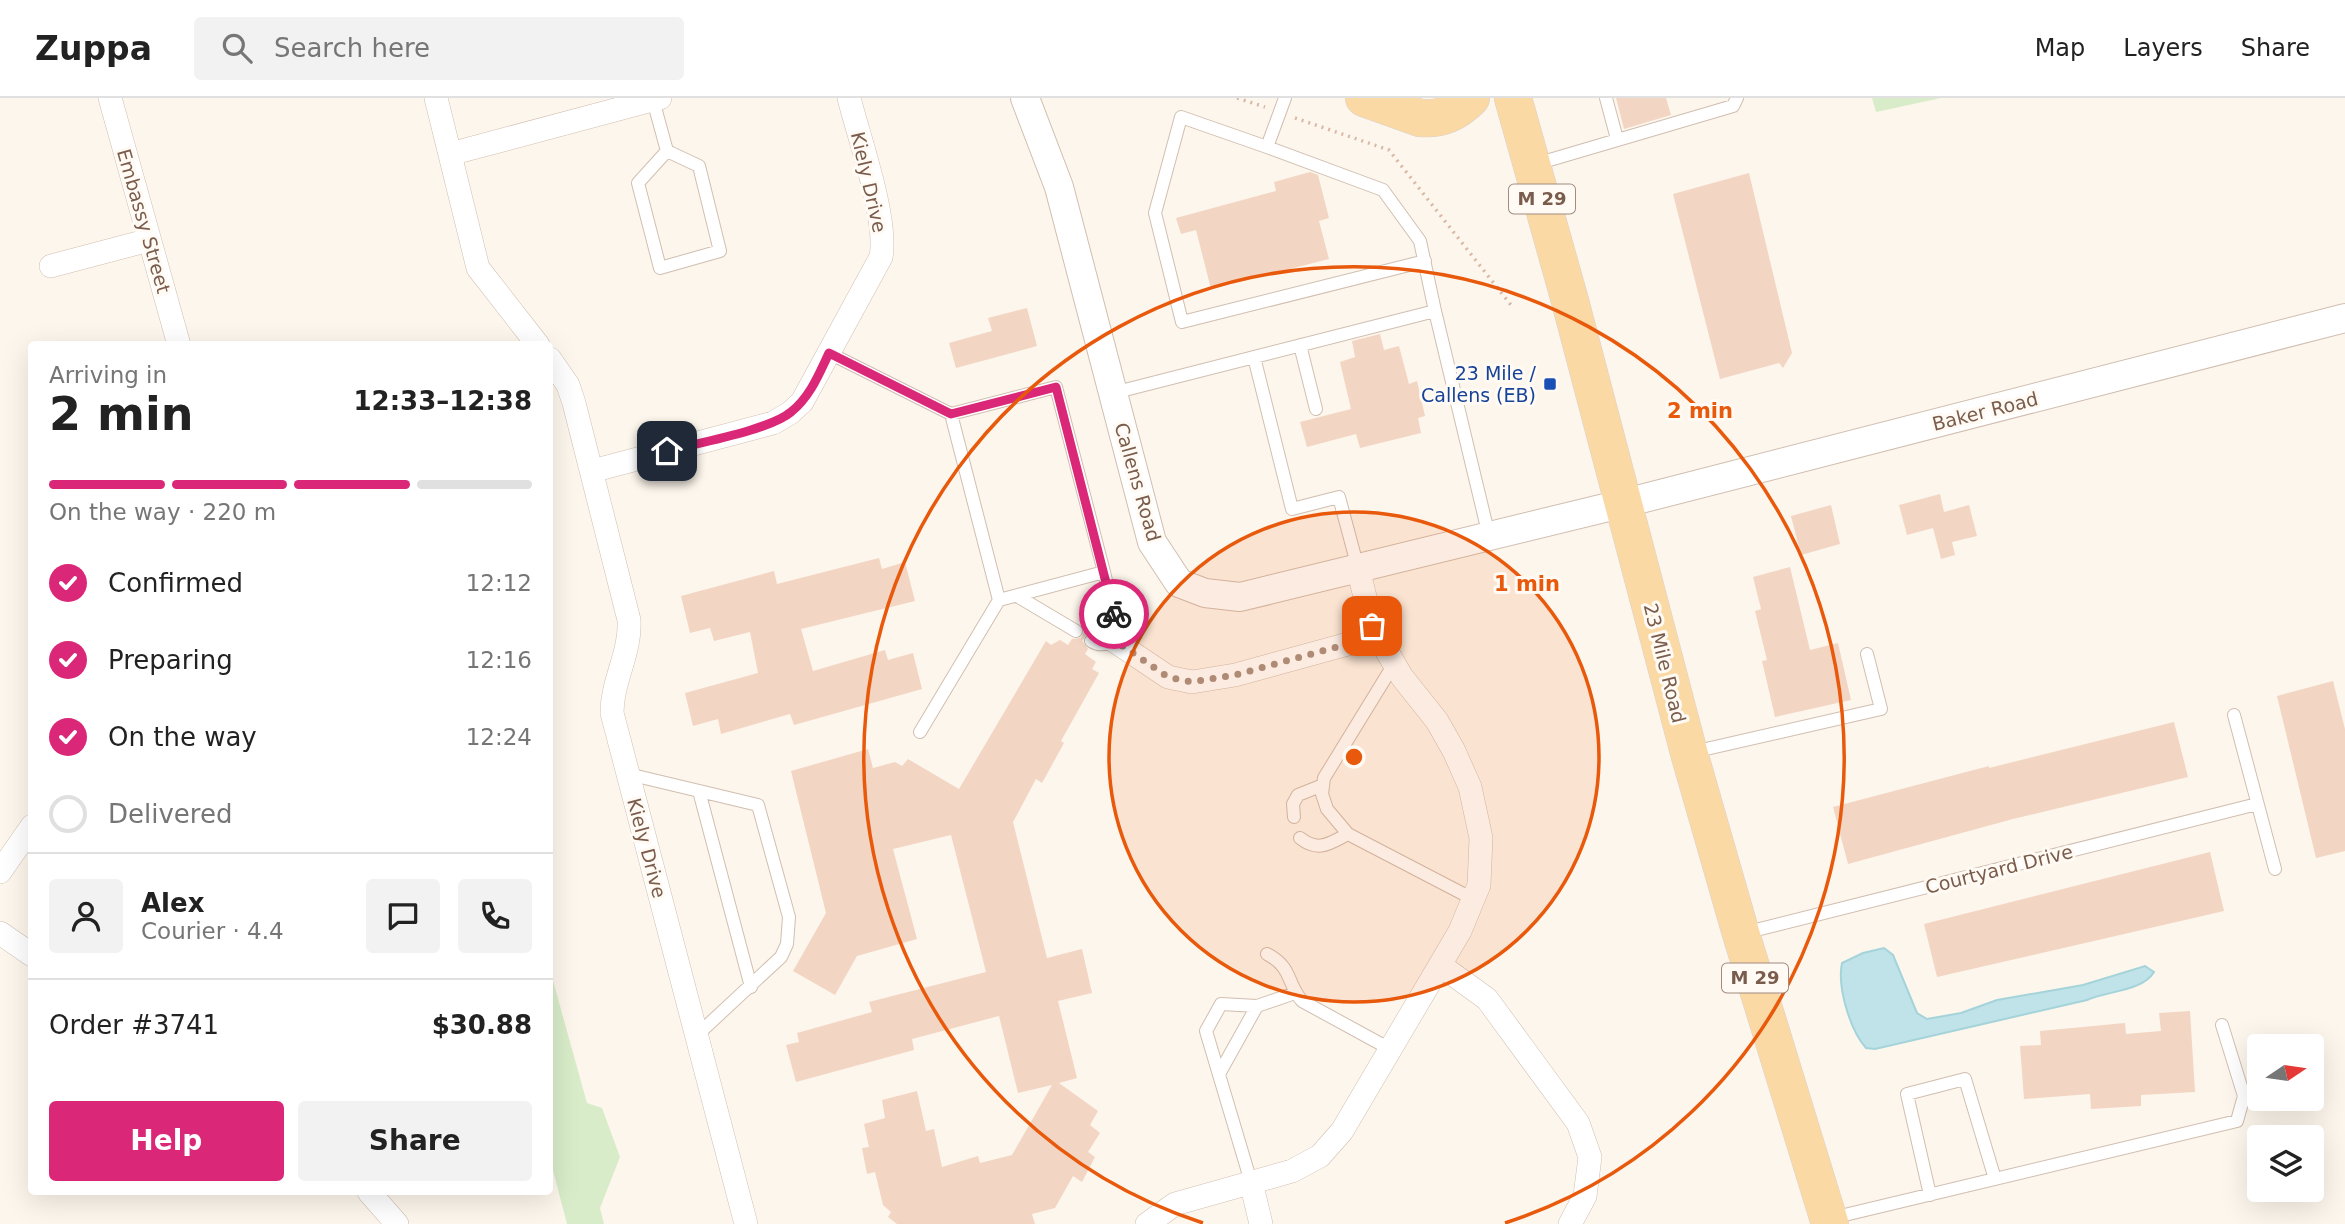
<!DOCTYPE html>
<html lang="en">
<head>
<meta charset="utf-8">
<style>
  :root { --surface:#fff; --page:#f2f2f2; --text:#222; --muted:#767676; --line:#e0e0e0; --accent:#db2777 }
  body { margin:0; font-family:"DejaVu Sans",sans-serif; background:var(--page); color:var(--text); height:100vh; display:flex; flex-direction:column; font-size:26px; white-space:nowrap }
  * { box-sizing:border-box; margin:0 }
  p { font-size:23px; color:var(--muted) }
  .icon { flex:none; width:38px; height:38px; fill:none; stroke:currentColor; stroke-width:2; stroke-linecap:round; stroke-linejoin:round }
  .map { position:relative; flex:1; overflow:hidden }
  .side { position:absolute; left:28px; top:243px; width:525px; height:854px; display:flex; flex-direction:column; background:var(--surface); border-radius:7px; box-shadow:0 7px 28px #0002 }
  .side>* { flex:none }
  .needle { width:46px; rotate:77deg }
  .controls { position:absolute; left:2247px; top:936px; display:grid; gap:14px }
  .controls a { display:grid; place-items:center; width:77px; height:77px; border-radius:7px; background:var(--surface); box-shadow:0 7px 28px #0002; font-size:35px }
  .pin { position:absolute; display:grid; place-items:center; width:60px; height:60px; color:#fff; margin:-30px; border-radius:14px; box-shadow:0 4px 10px #0006 }
  .courier { position:absolute; display:grid; place-items:center; width:70px; height:70px; margin:-35px; border:5px solid #db2777; border-radius:50%; background:#fff; color:#222; box-shadow:0 2px 9px #0007 }
  .headline em { font-style:normal; font-weight:700 }
  .headline div { display:flex; flex-direction:column-reverse }
  .headline { display:flex; align-items:center; justify-content:space-between; height:119px; padding:0 21px }
  h1 { font-size:46px; font-weight:700; line-height:52px }
  .bar { display:grid; grid-template-columns:repeat(4,1fr); gap:10px 7px; align-content:center; height:84px; padding:0 21px }
  .bar i { height:9px; border-radius:5px; background:var(--line) }
  .bar .on { background:var(--accent) }
  .bar p { grid-column:span 4 }
  .line { display:flex; align-items:center; gap:18px; padding:0 21px; border-top:2px solid var(--line) }
  .line div { flex:1 }
  .round { display:grid; place-items:center; flex:none; width:74px; height:74px; border-radius:7px; background:var(--page) }
  ol { padding:0 21px; list-style:none }
  li { display:flex; align-items:center; gap:21px; height:77px }
  li p { margin-inline-start:auto }
  li .icon { padding:7px; border-radius:50%; background:var(--accent); color:#fff; stroke-width:4 }
  li:last-child { color:var(--muted) }
  li i { width:38px; height:38px; border:4px solid var(--line); border-radius:50% }
  .action { display:flex; gap:14px; margin-top:auto; padding:14px 21px }
  .action a { flex:1; height:80px; border-radius:7px; background:var(--accent); color:#fff; font-size:28px; font-weight:700; line-height:80px; text-align:center }
  .action a+a { background:var(--page); color:var(--text) }
  header { display:flex; align-items:center; gap:42px; box-sizing:border-box; height:98px; padding:0 35px; background:var(--surface); border-bottom:2px solid var(--line) }
  header strong { font-size:33px }
  nav { display:flex; gap:38px; margin-inline-start:auto; font-size:24px }
  .search { width:490px; height:63px; background:var(--page); display:flex; align-items:center; gap:18px; box-sizing:border-box; padding:0 24px; border-radius:7px; color:var(--muted); font-size:26px }
  .map>svg:first-child { display:block }
  .green { fill:#d8ecc9 }
  .water { fill:#bfe3e8; stroke:#a5d3da; stroke-width:2 }
  .building { fill:#f3d5c3 }
  .lines { fill:none; stroke-linecap:round; stroke-linejoin:round }
  .service-casing { stroke:#d1beb0; stroke-width:14 }
  .minor-casing { stroke:#d1beb0; stroke-width:24 }
  .tertiary-casing { stroke:#d1beb0; stroke-width:30 }
  .primary-casing { stroke:#dad1cd; stroke-width:38 }
  .path { stroke:#d9b8a5; stroke-width:3.5; stroke-dasharray:2 5; stroke-linecap:butt }
  .service { stroke:#fff; stroke-width:12 }
  .minor { stroke:#fff; stroke-width:23 }
  .tertiary { stroke:#fff; stroke-width:28 }
  .primary { stroke:#fbd9a5; stroke-width:37 }
  .done { stroke:#a89285; stroke-width:7; stroke-dasharray:0 12.6 }
  .route { stroke:#db2777; stroke-width:9 }
  .ring { fill:none; stroke:#e8590c; stroke-width:3.5 }
  .transit-dot { fill:#1a4fb4; stroke:#fffaf3; stroke-width:2.5 }
  .labels { text-anchor:middle; stroke-width:6; stroke-linejoin:round; paint-order:stroke }
  .shield { fill:#fffaf3; stroke:#a28b7f; stroke-width:2 }
  .shield-label { font-size:18px; font-weight:bold; fill:#7a5c4d }
  .street-label { font-size:19px; fill:#7a5c4d; stroke:#fffaf3 }
  .transit-label { font-size:19px; fill:#164399; stroke:#fffaf3; text-anchor:end }
  .centre { fill:#e8590c; stroke:#fffaf3; stroke-width:3.5 }
  .ring-label { font-size:21px; text-anchor:middle; font-weight:bold; fill:#e8590c; stroke:#fffaf3; stroke-width:6; stroke-linejoin:round; paint-order:stroke }
</style>
</head>
<body>
<header>
<strong>Zuppa</strong>
<div class="search"><svg class="icon" aria-label="search" viewBox="0 0 24 24"><circle cx="10" cy="10" r="6"/><path d="M15 15l6 6"/></svg>Search here</div>
<nav><a>Map</a><a>Layers</a><a>Share</a></nav>
</header>
<div class="map">
<svg width="2345" height="1126" viewBox="0 0 2345 1126">
  <rect width="100%" height="100%" fill="#fdf6ec"/>
  <path class="green" d="M1872 0H1941L1876 14Z
    M550 872 587 1005 602 1010 620 1059 600 1110 604 1126H567L550 1061Z"/>
  <path class="water" d="M1884 850 1893 857 1917 915 1927 921 1961 915 1997 902 2083 887 2145 868 2154 874C2143 893 2107 893 2087 902L1875 951 1866 950C1850 932 1837 889 1842 865L1863 855Z"/>
  <path class="building" d="M1616 0H1666L1671 17 1624 31Z
    M1310 74 1318 77 1329 120 1319 123 1329 161 1211 191 1196 132 1181 136 1176 120 1276 93 1274 84Z
    M1749 75 1792 255 1783 270 1779 265 1720 281 1673 96Z
    M1027 210 1037 248 956 270 949 245 992 233 988 220Z
    M1380 236 1384 252 1399 248 1409 286 1417 283 1425 318 1418 320 1421 335 1360 350 1356 336 1307 349 1300 324 1351 311 1340 264 1355 259 1352 243Z
    M1940 396 1944 414 1969 407 1977 438 1952 444 1955 457 1941 461 1933 430 1907 437 1899 407Z
    M1831 407 1840 446 1801 457 1791 418Z
    M879 460 882 471 905 464 915 503 801 531 813 573 885 552 888 562 913 555 922 591 794 627 790 616 721 636 718 621 693 628 685 595 758 575 750 534 714 543 710 530 690 535 681 498 774 473 777 486Z
    M1790 469 1810 552 1838 545 1851 602 1775 619 1762 563 1767 562 1755 513 1761 511 1753 479Z
    M1086 513 1103 523 1096 536 1087 535 1082 543 1088 551 1085 556 1096 564 1092 571 1099 575 1061 643 1064 645 1042 685 1036 681 1013 724 1047 860 1082 851 1092 895 1058 903 1077 980 1059 985 1098 1013 1090 1027 1100 1035 1088 1054 1095 1059 1082 1084 1073 1078 1055 1110 1032 1116 1035 1126H897L888 1119 891 1114 883 1107 875 1074 867 1076 862 1050 869 1049 864 1026 885 1020 882 1002 917 993 926 1033 934 1031 942 1069 978 1058 980 1065 1012 1057 1052 987 1018 995 999 918 912 941 914 952 796 984 786 947 799 944 797 935 872 914 869 904 986 874 951 737 893 751 917 841 857 858 835 897 793 873 826 815 791 673 868 651 873 670 895 664 902 668 908 661 959 691 1046 543 1051 547 1060 542 1068 547 1072 541 1081 540 1085 532 1080 525Z
    M2333 583 2345 631V753L2316 760 2277 598Z
    M2174 624 2188 679 2013 721 1848 766 1833 709 1989 668V670Z
    M2210 754 2224 813 1937 879 1924 826Z
    M2190 913 2195 994 2141 997V1008L2091 1011 2090 996 2024 1001 2020 948 2041 947 2040 933 2125 925 2126 936 2161 933 2159 915Z"/>
  <g class="lines">
    <defs>
      <path id="service" d="M1285 0 1267 49 1383 92 1420 143 1435 213 1489 438
        M1606 0 1617 41
        M653 2 667 53 699 68 720 153 660 170 638 85 667 53
        M1267 49 1181 19 1155 115 1182 224 1425 163
        M1536 66 1733 8 1737 0
        M1300 247 1316 311
        M829 255 951 316 1056 289 1104 474 999 502 951 316
        M1254 259 1292 411 1339 399 1358 470
        M1113 295 1435 213
        M1017 498 1076 533
        M1091 543C1102 550 1115 545 1118 533L1104 474
        M1394 566 1324 680 1322 696 1327 711 1348 736 1473 801
        M2234 617 2275 771
        M920 634 999 502
        M1693 654 1881 611 1867 556
        M628 676 758 707 789 819 787 846 781 859 696 938
        M699 693 751 889
        M1294 719 1293 706 1298 697 1323 687
        M1300 740C1319 755 1330 745 1348 736
        M1744 835 2257 706
        M1267 856C1293 870 1286 884 1302 903L1390 951
        M1219 976 1257 908
        M1251 1084 1206 933 1221 906 1257 908 1295 895
        M1930 1097 1907 996 1965 981 1995 1081
        M1832 1120 2237 1023 2244 998 2222 927"/>
      <path id="minor" d="M110 0 179 247
        M436 0 478 170 538 247
        M450 56 660 0
        M51 168 149 142
        M550 261 568 287 574 305 629 522C631 555 612 582 612 615L746 1126
        M592 373 773 325 790 315 802 304 881 159C888 121 859 40 849 0
        M1113 542 1168 579 1192 584 1235 577 1377 538
        M0 774 32 728
        M0 835 32 857
        M1440 867 1487 901 1578 1025 1590 1059 1585 1098 1570 1126
        M1251 1084 1261 1126
        M369 1094 397 1126
        M1147 1126 1175 1106 1292 1073 1320 1058 1342 1033 1440 867 1460 833 1479 787 1481 740 1470 689 1454 653 1437 623 1402 579 1372 528 1358 470"/>
      <path id="tertiary" d="M1025 0 1059 89 1152 444 1179 485 1205 495 1240 499 1625 405 2345 220"/>
      <path id="primary" d="M1364 0 1420 20C1441 22 1456 15 1471 0
        M1513 0 1570 203 1689 655 1741 836 1830 1126"/>
    </defs>
    <use href="#service" class="service-casing"/>
    <use href="#minor" class="minor-casing"/>
    <use href="#tertiary" class="tertiary-casing"/>
    <use href="#primary" class="primary-casing"/>
    <path class="path" d="M1237 0 1265 9
      M1295 20 1389 52 1511 207"/>
    <use href="#service" class="service"/>
    <use href="#minor" class="minor"/>
    <use href="#tertiary" class="tertiary"/>
    <use href="#primary" class="primary"/>
  </g>
  <g class="lines">
    <path class="done" d="M1114 516 1118 533 1114 542 1168 579 1192 584 1235 577 1377 538 1372 528"/>
    <path class="route" d="M667 353C697 345 770 332 791 314 810 299 819 276 829 255L951 316 1056 289 1114 516"/>
  </g>
  <circle cx="1354" cy="659" r="245" fill="#e8590c" fill-opacity=".12"/>
  <g class="ring">
    <circle cx="1354" cy="659" r="245"/>
    <path d="M1203 1125A490 490 0 1 1 1505 1125"/>
  </g>
  <rect class="transit-dot" x="1543" y="279" width="14" height="14" rx="3.5"/>
  <g class="labels">
    <g class="shield">
      <rect x="1509" y="86.5" width="66" height="29" rx="5"/>
      <rect x="1722" y="865.5" width="66" height="29" rx="5"/>
    </g>
    <g class="shield-label">
      <text x="1542" y="107">M 29</text>
      <text x="1755" y="886">M 29</text>
    </g>
    <g class="street-label">
      <text transform="translate(869 84) rotate(77)" y="7">Kiely Drive</text>
      <text transform="translate(144 123) rotate(74)" y="7">Embassy Street</text>
      <text transform="translate(1985 313) rotate(-14)" y="7">Baker Road</text>
      <text transform="translate(1138 384) rotate(74)" y="7">Callens Road</text>
      <text transform="translate(1665 565) rotate(76)" y="7">23 Mile Road</text>
      <text transform="translate(647 750) rotate(75)" y="7">Kiely Drive</text>
      <text transform="translate(1999 771) rotate(-14)" y="7">Courtyard Drive</text>
    </g>
    <g class="transit-label">
      <text x="1536" y="282">23 Mile /<tspan x="1536" dy="22">Callens (EB)</tspan></text>
    </g>
  </g>
  <circle cx="1354" cy="659" r="10" class="centre"/>
  <g class="ring-label">
    <text x="1700" y="320">2 min</text>
    <text x="1527" y="493">1 min</text>
  </g>
</svg>
<div class="controls">
<a><svg class="needle" viewBox="-14 -14 28 28"><path d="M0-13l5 13h-10z" fill="#e53935"/><path d="M0 13l5-13h-10z" fill="#767676"/></svg></a>
<a><svg class="icon" aria-label="layers" viewBox="0 0 24 24"><path d="M12 4l9 5-9 5-9-5zM3 14l9 5 9-5"/></svg></a>
</div>
<div class="pin" style="left:1372px;top:528px;background:#ea580c"><svg class="icon" aria-label="bag" viewBox="0 0 24 24"><path d="M5 8h14l-1 12H6zM9 8a3 3 0 0 1 6 0"/></svg></div>
<div class="pin" style="left:667px;top:353px;background:#1f2937"><svg class="icon" aria-label="home" viewBox="0 0 24 24"><path d="M3 11l9-7 9 7M6 9v11h12V9"/></svg></div>
<div class="courier" style="left:1114px;top:516px"><svg class="icon" aria-label="bike" viewBox="0 0 24 24"><circle cx="6" cy="16" r="4"/><circle cx="18" cy="16" r="4"/><path d="M6 16l4-8h5l3 8M10 8l3 8H6M13 5h3"/></svg></div>
<section class="side">
<div class="headline"><div><h1>2 min</h1><p>Arriving in</p></div><em>12:33–12:38</em></div>
<div class="bar"><i class="on"></i><i class="on"></i><i class="on"></i><i></i><p>On the way · 220 m</p></div>
<ol>
<li><svg class="icon" aria-label="check" viewBox="0 0 24 24"><path d="M5 12l5 5 9-10"/></svg>Confirmed<p>12:12</p></li>
<li><svg class="icon" aria-label="check" viewBox="0 0 24 24"><path d="M5 12l5 5 9-10"/></svg>Preparing<p>12:16</p></li>
<li><svg class="icon" aria-label="check" viewBox="0 0 24 24"><path d="M5 12l5 5 9-10"/></svg>On the way<p>12:24</p></li>
<li><i></i>Delivered</li>
</ol>
<div class="line" style="height:126px"><a class="round"><svg class="icon" aria-label="person" viewBox="0 0 24 24"><circle cx="12" cy="8" r="4"/><path d="M4 21q1-7 8-7t8 7"/></svg></a><div><b>Alex</b><p>Courier · 4.4</p></div><a class="round"><svg class="icon" aria-label="chat" viewBox="0 0 24 24"><path d="M4 5h16v11H9l-5 4z"/></svg></a><a class="round"><svg class="icon" aria-label="phone" viewBox="0 0 24 24"><path d="M5 4h4l2 5-3 2q2 4 5 5l2-3 5 2v4C11 20 4 13 5 4z"/></svg></a></div>
<div class="line" style="height:91px"><div>Order #3741</div><b>$30.88</b></div>
<div class="action"><a>Help</a><a>Share</a></div>
</section>
</div>
</body>
</html>
